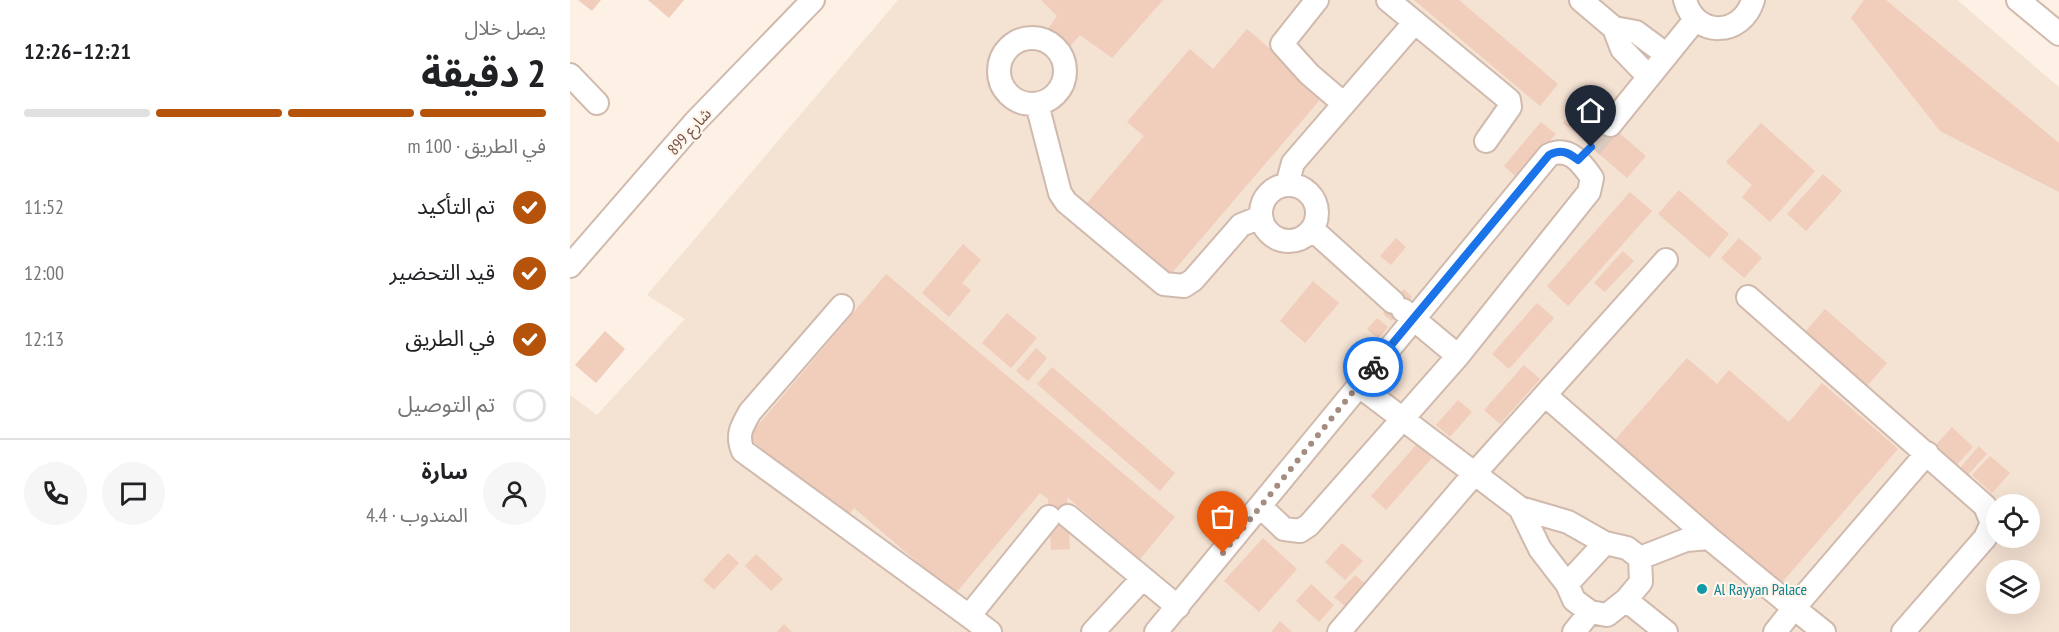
<!DOCTYPE html>
<html lang="ar">
<head>
<meta charset="utf-8">
<style>
  :root { --surface:#fff; --page:#f6f6f6; --text:#202124; --muted:#757577; --line:#e0e0e0; --accent:#b45309 }
  body { margin:0; font-family:"PT Sans Narrow","Noto Sans Arabic",sans-serif; background:var(--page); color:var(--text); direction:rtl; height:100vh; display:flex; flex-direction:column; font-size:22px; white-space:nowrap }
  * { box-sizing:border-box; margin:0 }
  p { font-size:20px; color:var(--muted) }
  .icon { flex:none; width:33px; height:33px; fill:none; stroke:currentColor; stroke-width:2; stroke-linecap:round; stroke-linejoin:round }
  .map { position:relative; flex:1; overflow:hidden; direction:ltr }
  .side { display:flex; flex-direction:column; background:var(--surface); width:570px }
  .side>* { flex:none }
  .controls { position:absolute; left:1416px; top:494px; display:grid; gap:12px }
  .controls a { display:grid; place-items:center; width:54px; height:54px; border-radius:50%; background:var(--surface); box-shadow:0 6px 24px #0002; font-size:30px }
  .pin { position:absolute; display:grid; place-items:center; width:51px; height:51px; color:#fff; margin:-62px -26px; border-radius:50% 50% 50% 0; rotate:-45deg; box-shadow:0 0 6px #0007 }
  .pin .icon { rotate:45deg }
  .courier { position:absolute; display:grid; place-items:center; width:60px; height:60px; margin:-30px; border:4px solid #1a73e8; border-radius:50%; background:#fff; color:#222; box-shadow:0 2px 8px #0007 }
  .headline em { font-style:normal; font-weight:700 }
  .headline div { display:flex; flex-direction:column-reverse }
  .headline { display:flex; align-items:center; justify-content:space-between; height:102px; padding:0 24px }
  h1 { font-size:39px; font-weight:700; line-height:45px }
  .bar { display:grid; grid-template-columns:repeat(4,1fr); gap:9px 6px; align-content:center; height:72px; padding:0 24px }
  .bar i { height:8px; border-radius:4px; background:var(--line) }
  .bar .on { background:var(--accent) }
  .bar p { grid-column:span 4 }
  .line { display:flex; align-items:center; gap:15px; padding:0 24px; border-top:2px solid var(--line) }
  .line div { flex:1 }
  .round { display:grid; place-items:center; flex:none; width:63px; height:63px; border-radius:32px; background:var(--page) }
  ol { padding:0 24px; list-style:none }
  li { display:flex; align-items:center; gap:18px; height:66px }
  li p { margin-inline-start:auto }
  li .icon { padding:6px; border-radius:50%; background:var(--accent); color:#fff; stroke-width:4 }
  li:last-child { color:var(--muted) }
  li i { width:33px; height:33px; border:3px solid var(--line); border-radius:50% }
  main { display:flex; flex:1; min-height:0 }
  .map>svg:first-child { display:block }
  .residential { fill:#f4e2d2; fill-rule:evenodd }
  .building { fill:#f1cdbb }
  .lines { fill:none; stroke-linecap:round; stroke-linejoin:round }
  .minor-tunnel { stroke:#dacabe; stroke-width:22; stroke-dasharray:22 11; stroke-linecap:butt }
  .minor-casing { stroke:#d0b9ad; stroke-width:26 }
  .minor { stroke:#fff; stroke-width:22 }
  .done { stroke:#a48c80; stroke-width:6; stroke-dasharray:0 10.8 }
  .route { stroke:#1a73e8; stroke-width:8 }
  .culture-dot { fill:#0f9aa8; stroke:#fff5ea; stroke-width:2 }
  .labels { text-anchor:middle; stroke-width:4.5; stroke-linejoin:round; paint-order:stroke }
  .street-label { font-size:16px; fill:#74554a; stroke:#fff5ea }
  .culture-label { font-size:16px; fill:#0d838f; stroke:#fff5ea; text-anchor:start }
</style>
</head>
<body>
<main>
<div class="map">
<svg width="1489" height="632" viewBox="0 0 1489 632">
  <rect width="100%" height="100%" fill="#fcf1e4"/>
  <path class="residential" d="M328 0H1387L1489 87V632H0V395L27 415 115 319 77 295ZM1426 504H1460V537H1426ZM1426 570H1460V603H1426Z"/>
  <path class="building" d="M8 0H31L22 11Z
    M78 0H114L99 18Z
    M471 0H593L542 58 510 35 494 53 473 36 487 16Z
    M844 0H889L988 84 970 106Z
    M1294 0H1316L1489 143V192L1370 131 1281 18Z
    M677 29 754 95 601 274 517 203 574 136 557 122 620 49 643 69Z
    M1012 101 1076 156 1057 178 993 123Z
    M971 122 986 134 948 179 934 166Z
    M1191 123 1245 171 1200 222 1172 197 1182 185 1156 162Z
    M1253 174 1272 191 1236 231 1217 214Z
    M1109 190 1159 234 1139 258 1088 214Z
    M1060 192 1082 211 998 306 977 286Z
    M826 238 836 247 821 265 810 256Z
    M1169 238 1192 258 1174 278 1151 258Z
    M393 244 411 260 392 283 401 290 379 317 352 293Z
    M1053 251 1064 261 1035 292 1024 283Z
    M316 274 605 517 570 559 497 497 500 549 481 550 478 499 470 493 385 594 284 508 275 519 178 437Z
    M743 281 769 303 735 343 710 321Z
    M834 289 842 297 822 321 813 314Z
    M967 303 984 318 939 369 922 354Z
    M1255 309 1317 363 1297 386 1235 332Z
    M437 313 467 338 441 368 412 343Z
    M807 318 818 327 808 339 797 329Z
    M35 331 55 349 26 383 5 365Z
    M466 348 477 358 458 381 446 371Z
    M1117 358 1147 384 1159 370 1219 422 1252 383 1328 449 1208 587 1043 442Z
    M954 365 970 379 930 424 914 410Z
    M482 367 605 473 590 491 467 384Z
    M888 400 902 412 880 437 866 425Z
    M1382 427 1403 447 1384 468 1363 448Z
    M847 444 862 458 816 510 801 496Z
    M1409 446 1417 454 1398 475 1390 468Z
    M1420 456 1440 473 1422 493 1402 475Z
    M693 538 727 569 689 612 654 581Z
    M772 543 793 561 775 580 755 562Z
    M158 553 169 563 144 590 133 580Z
    M186 554 213 579 201 591 175 566Z
    M785 575 798 586 778 609 764 597Z
    M741 584 764 605 749 622 726 601Z
    M710 621 722 632H701Z
    M214 624 222 632H207Z"/>
  <g class="lines">
    <path class="minor-tunnel" d="M1021 147 1040 125"/>
    <defs>
      <path id="minor" d="M818 0 939 100 940 107 916 141
        M1011 0 1044 28 1052 49 1079 77
        M1115 0C1125 38 1172 37 1183 0
        M1448 0 1489 34
        M1044 28 1066 32 1097 55
        M429 71a33 33 0 1 1 66 0a33 33 0 1 1-66 0Z
        M0 75 27 103
        M467 104 490 193 496 202 594 284 614 286 623 280 671 225 691 217
        M774 104 845 22
        M1040 125 1125 20
        M717 185 723 163 774 104 739 74 712 44 747 0
        M691 213a28 28 0 1 1 56 0a28 28 0 1 1-56 0Z
        M742 229 823 302
        M0 266 125 122 243 0
        M1178 297 1415 506 1422 523 1415 538 1333 632
        M272 306 180 412C172 426 166 435 173 451L399 616
        M833 310 888 356
        M788 385 950 508 998 522 1035 543 1057 548 1070 558 1071 582 1056 600 1037 615 1020 612 1004 600 997 584 970 549 950 508
        M975 395 1139 538
        M498 516 608 607
        M1070 558 1116 540 1139 538 1224 608 1357 453
        M997 584 1035 543
        M1056 600 1096 632
        M420 632 399 616 479 517
        M523 632 572 579
        M586 632 979 155C999 146 1011 162 1022 178L1019 192 888 356 739 525 730 531 714 529 691 507
        M769 632 905 473 1096 260
        M1004 632 1020 612
        M1205 632 1224 608 1254 632"/>
    </defs>
    <use href="#minor" class="minor-casing"/>
    <use href="#minor" class="minor"/>
  </g>
  <g class="lines">
    <path class="done" d="M653 553 803 367"/>
    <path class="route" d="M803 367 979 155C991 149 998 152 1008 160L1021 147"/>
  </g>
  <circle class="culture-dot" cx="1132" cy="589" r="6"/>
  <g class="labels">
    <g class="street-label">
      <text transform="translate(119 131) rotate(-48)" y="6">شارع 899</text>
    </g>
    <g class="culture-label">
      <text x="1144" y="595">Al Rayyan Palace</text>
    </g>
  </g>
</svg>
<div class="controls">
<a><svg class="icon" aria-label="locate" viewBox="0 0 24 24"><circle cx="12" cy="12" r="6"/><path d="M12 2v4M12 18v4M2 12h4M18 12h4"/></svg></a>
<a><svg class="icon" aria-label="layers" viewBox="0 0 24 24"><path d="M12 4l9 5-9 5-9-5zM3 14l9 5 9-5"/></svg></a>
</div>
<div class="pin" style="left:653px;top:553px;background:#ea580c"><svg class="icon" aria-label="bag" viewBox="0 0 24 24"><path d="M5 8h14l-1 12H6zM9 8a3 3 0 0 1 6 0"/></svg></div>
<div class="pin" style="left:1021px;top:147px;background:#1f2937"><svg class="icon" aria-label="home" viewBox="0 0 24 24"><path d="M3 11l9-7 9 7M6 9v11h12V9"/></svg></div>
<div class="courier" style="left:803px;top:367px"><svg class="icon" aria-label="bike" viewBox="0 0 24 24"><circle cx="6" cy="16" r="4"/><circle cx="18" cy="16" r="4"/><path d="M6 16l4-8h5l3 8M10 8l3 8H6M13 5h3"/></svg></div>
</div>
<section class="side">
<div class="headline"><div><h1>2 دقيقة</h1><p>يصل خلال</p></div><em>12:21–12:26</em></div>
<div class="bar"><i class="on"></i><i class="on"></i><i class="on"></i><i></i><p>في الطريق · 100 m</p></div>
<ol>
<li><svg class="icon" aria-label="check" viewBox="0 0 24 24"><path d="M5 12l5 5 9-10"/></svg>تم التأكيد<p>11:52</p></li>
<li><svg class="icon" aria-label="check" viewBox="0 0 24 24"><path d="M5 12l5 5 9-10"/></svg>قيد التحضير<p>12:00</p></li>
<li><svg class="icon" aria-label="check" viewBox="0 0 24 24"><path d="M5 12l5 5 9-10"/></svg>في الطريق<p>12:13</p></li>
<li><i></i>تم التوصيل</li>
</ol>
<div class="line" style="height:108px"><a class="round"><svg class="icon" aria-label="person" viewBox="0 0 24 24"><circle cx="12" cy="8" r="4"/><path d="M4 21q1-7 8-7t8 7"/></svg></a><div><b>سارة</b><p>المندوب · 4.4</p></div><a class="round"><svg class="icon" aria-label="chat" viewBox="0 0 24 24"><path d="M4 5h16v11H9l-5 4z"/></svg></a><a class="round"><svg class="icon" aria-label="phone" viewBox="0 0 24 24"><path d="M5 4h4l2 5-3 2q2 4 5 5l2-3 5 2v4C11 20 4 13 5 4z"/></svg></a></div>
</section>
</main>
</body>
</html>
